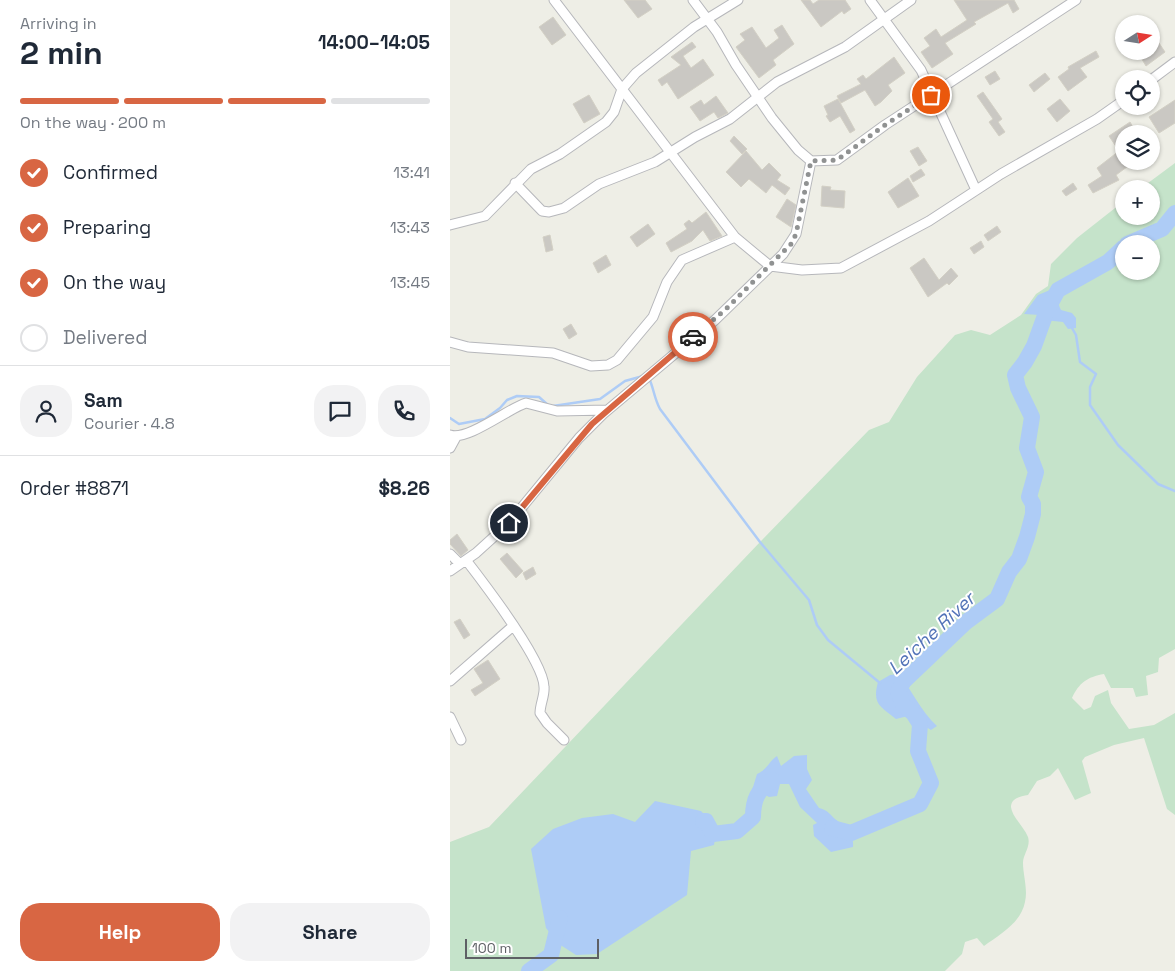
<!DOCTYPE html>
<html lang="en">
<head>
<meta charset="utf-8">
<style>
  :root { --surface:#fff; --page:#f2f2f3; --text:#1f2937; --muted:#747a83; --line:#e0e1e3; --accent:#d86643 }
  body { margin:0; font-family:"Space Grotesk",sans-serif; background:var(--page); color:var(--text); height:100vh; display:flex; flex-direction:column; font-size:19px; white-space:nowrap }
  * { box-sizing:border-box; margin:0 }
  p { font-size:16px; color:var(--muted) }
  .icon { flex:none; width:28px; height:28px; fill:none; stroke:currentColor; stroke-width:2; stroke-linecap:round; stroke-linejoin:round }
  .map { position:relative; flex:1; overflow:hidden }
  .panel { display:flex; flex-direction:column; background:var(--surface); width:450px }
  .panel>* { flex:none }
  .needle { width:32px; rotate:78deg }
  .controls { position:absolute; left:665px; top:15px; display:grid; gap:10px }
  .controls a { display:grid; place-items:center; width:45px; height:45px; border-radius:50%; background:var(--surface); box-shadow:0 1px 4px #0004; font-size:25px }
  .scale { position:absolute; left:15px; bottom:12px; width:134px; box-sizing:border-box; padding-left:5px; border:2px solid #5e6065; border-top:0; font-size:14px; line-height:18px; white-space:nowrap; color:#5e6065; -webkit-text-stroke:4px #fff; paint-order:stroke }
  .pin { position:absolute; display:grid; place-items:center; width:42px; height:42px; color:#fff; margin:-21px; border:2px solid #fff; border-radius:50%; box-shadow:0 1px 5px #0007 }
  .courier { position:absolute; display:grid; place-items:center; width:50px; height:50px; margin:-25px; border:4px solid #d86643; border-radius:50%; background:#fff; color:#222; box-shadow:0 1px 6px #0007 }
  .overview em { font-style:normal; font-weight:700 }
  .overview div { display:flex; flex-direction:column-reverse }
  .overview { display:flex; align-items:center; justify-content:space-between; height:85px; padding:0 20px }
  h1 { font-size:32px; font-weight:700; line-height:38px }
  .bar { display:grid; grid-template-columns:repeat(4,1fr); gap:8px 5px; align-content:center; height:60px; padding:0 20px }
  .bar i { height:6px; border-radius:4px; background:var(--line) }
  .bar .active { background:var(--accent) }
  .bar p { grid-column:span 4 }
  .line { display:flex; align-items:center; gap:12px; padding:0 20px; border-top:1px solid var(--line) }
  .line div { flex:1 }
  .round { display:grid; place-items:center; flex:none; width:52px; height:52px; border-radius:20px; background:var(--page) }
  ol { padding:0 20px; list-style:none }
  li { display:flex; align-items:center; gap:15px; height:55px }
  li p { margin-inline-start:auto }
  li .icon { padding:5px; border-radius:50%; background:var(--accent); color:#fff; stroke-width:4 }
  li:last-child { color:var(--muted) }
  li i { width:28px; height:28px; border:2px solid var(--line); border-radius:50% }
  .button { display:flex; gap:10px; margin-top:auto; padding:10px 20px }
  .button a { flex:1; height:58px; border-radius:20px; background:var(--accent); color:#fff; font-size:20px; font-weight:700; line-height:58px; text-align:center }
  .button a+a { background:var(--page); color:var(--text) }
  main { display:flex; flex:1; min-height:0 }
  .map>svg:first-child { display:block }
  .green { fill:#c5e3ca; fill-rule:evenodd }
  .water { fill:#aeccf6 }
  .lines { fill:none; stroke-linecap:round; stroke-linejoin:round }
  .stream { stroke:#aeccf6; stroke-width:2.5 }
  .river { stroke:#aeccf6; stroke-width:16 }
  .building { fill:#cac8c3; stroke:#d3d0c5 }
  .street-casing { stroke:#b6b7bb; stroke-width:11 }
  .street { stroke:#fff; stroke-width:9 }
  .done { stroke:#909292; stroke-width:5; stroke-dasharray:0 9 }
  .route { stroke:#d86643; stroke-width:6 }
  .labels { text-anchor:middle; stroke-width:4; stroke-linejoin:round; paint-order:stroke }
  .water-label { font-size:19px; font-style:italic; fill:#5374b8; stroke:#fff }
</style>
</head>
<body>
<main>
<section class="panel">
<div class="overview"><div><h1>2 min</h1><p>Arriving in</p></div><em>14:00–14:05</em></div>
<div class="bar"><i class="active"></i><i class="active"></i><i class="active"></i><i></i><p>On the way · 200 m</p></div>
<ol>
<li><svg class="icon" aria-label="check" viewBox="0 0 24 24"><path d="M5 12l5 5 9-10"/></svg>Confirmed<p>13:41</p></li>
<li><svg class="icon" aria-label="check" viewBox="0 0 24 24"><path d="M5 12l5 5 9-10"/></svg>Preparing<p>13:43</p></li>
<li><svg class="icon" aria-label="check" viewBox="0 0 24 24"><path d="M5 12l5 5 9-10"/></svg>On the way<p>13:45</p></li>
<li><i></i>Delivered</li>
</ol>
<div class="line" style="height:90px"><a class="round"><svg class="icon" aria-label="person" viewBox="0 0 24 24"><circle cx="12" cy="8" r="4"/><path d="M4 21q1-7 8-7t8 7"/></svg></a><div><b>Sam</b><p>Courier · 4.8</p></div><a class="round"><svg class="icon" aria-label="chat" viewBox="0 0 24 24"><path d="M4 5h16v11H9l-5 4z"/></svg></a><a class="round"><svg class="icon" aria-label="phone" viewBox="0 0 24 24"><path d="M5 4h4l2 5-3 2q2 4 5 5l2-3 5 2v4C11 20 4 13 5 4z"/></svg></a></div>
<div class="line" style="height:65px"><div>Order #8871</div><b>$8.26</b></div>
<div class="button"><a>Help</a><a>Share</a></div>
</section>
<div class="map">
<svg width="725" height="971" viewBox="0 0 725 971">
  <rect width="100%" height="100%" fill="#eeeee6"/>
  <path class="green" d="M725 163V649L709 658 708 672 696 676 698 695 686 697 683 688H661L654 674C637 677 629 683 622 698L634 710 641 707 645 696 658 690 661 703 679 729 704 725 725 713V815L717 809 694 738 664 745 635 757 632 761 641 793 625 800 608 768 600 776 587 781 578 795C571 796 561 798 561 807 562 817 574 827 578 837 581 847 573 854 573 863 573 875 578 889 575 902 571 923 550 934 534 946L527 938 515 942 512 954 495 971H0V842L39 827 310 542 419 430 439 422 467 377 505 335 521 330 540 335 571 315 586 294 598 286 601 264 627 238 674 201V216H701V189H690ZM674 244H701V271H674Z"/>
  <path class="water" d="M617 283 619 287C611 294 605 299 611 310L622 313 626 318V328L618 329 613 322 594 320 590 315 574 314 588 295Z
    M449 674C463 692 470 710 487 726L481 730 458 716 446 719C430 706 422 704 428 682L440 675Z
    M357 755V769L362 780 356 789 369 808C377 810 379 813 385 819 397 828 404 831 403 847L381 852 364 836 363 825 367 823 350 807 339 784H330L327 796 319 797 310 792 300 797 307 774C319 768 318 762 327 756L331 766 344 756Z
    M205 801 251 811 267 828 264 845 241 851 237 895 147 954 126 955 109 944 96 928 81 849 103 829 132 818 163 814 185 822Z"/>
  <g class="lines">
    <path class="stream" d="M622 328 626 335 630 362 646 374 640 387V405L668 445 708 484 725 491
      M199 378C204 389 204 398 210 409L310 542 359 600 367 625 378 640 430 683
      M103 406 150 399 175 381 193 376
      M0 418 9 424 35 419 50 408 57 400 67 396 89 397 98 405"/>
    <path class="river" d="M677 244 712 229 725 213
      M253 821H256L263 834 287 831 303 817C303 799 308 790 322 780
      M382 828 401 833 470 804 481 783 468 751 470 724 463 713 453 705 448 691 454 681 516 622 547 599 559 572 569 559 577 537 583 514V504L579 497 586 472 577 448 582 417 568 388 565 375 575 362 584 346 597 310 608 290 658 262 674 247
      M79 971 101 955 110 918"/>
  </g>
  <path class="building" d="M174 0H195L202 9 188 18Z
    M351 0H360L363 4 369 0H395L401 9 394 14 392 11 371 27Z
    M504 0H564L569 9 563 13 558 3 524 22 526 24 495 43 503 54 482 68 471 52 480 46 474 38 486 29 491 37 517 20Z
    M103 17 116 35 102 45 89 27Z
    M332 25 344 44 323 60 326 65 309 78 286 47 295 40 290 34 302 27 316 48 329 38 324 30Z
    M707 40 715 52 696 66 687 51H701V44Z
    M242 42 246 47 233 56 241 68 253 59 264 75 228 99 217 82 212 86 208 80 231 65 221 57Z
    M646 51 649 57 630 68 637 77 618 91 608 77 619 69 618 67Z
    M444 57 455 73 438 85 442 91 431 102 425 106 415 90 391 103 387 96 411 84 407 79 413 75 416 79Z
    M545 71 550 79 540 85 535 77Z
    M595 73 600 79 584 92 579 85Z
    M533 92 552 119 548 122 555 132 549 136 539 122 543 119 527 96Z
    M139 95 150 114 134 123 123 104Z
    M266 96 278 113 268 118 264 112 250 121 240 107 251 100 254 105Z
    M388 99 405 130 400 133 390 116 380 122 376 116 378 115 374 106Z
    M610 99 620 111 607 122 597 109Z
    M725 100V123L709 133 699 117Z
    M680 122 687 134H674V161H685L666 175 669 180 643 193 638 185 652 176 647 168 669 151 659 136Z
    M284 136 297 149 292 154 280 141Z
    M468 147 477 161 469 166 460 151Z
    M296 151 312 170 319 163 331 175 327 180 340 188 335 195 322 185 316 193 299 179 291 187 276 172Z
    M471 169 475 175 463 182 460 176Z
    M458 178 469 196 448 208 438 192Z
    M623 183 627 189 616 196 612 191Z
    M372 186 381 187 380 190 395 191 394 208 371 206Z
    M337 199 346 205 341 227 326 217Z
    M256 212 272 236 260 241 253 230 242 241 221 252 216 243 237 229 234 224 239 220 242 223Z
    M198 224 205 234 187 247 180 237Z
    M547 226 551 232 538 241 534 235Z
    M100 235 103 250 96 252 93 237Z
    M531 241 534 247 524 254 520 248Z
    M156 255 161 265 148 273 143 263Z
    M474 258 489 280 501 268 508 276 499 285 497 283 478 297 460 268Z
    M121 324 127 334 119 339 113 329Z
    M7 534 18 550 11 556 0 544V540Z
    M57 553 73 571 66 578 50 559Z
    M83 567 86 574 76 580 73 573Z
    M10 619 20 635 14 639 4 622Z
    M38 660 50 679 25 696 21 690 33 683 24 669Z"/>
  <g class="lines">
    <defs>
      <path id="street" d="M104 0 285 237 320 266 352 270 391 268 479 221 551 174 647 119 674 100
        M243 0 267 32 286 65 322 118 348 150 361 161 387 160 435 125 626 0
        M420 0 471 70 526 190
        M701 80 725 62
        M65 183 92 211 99 212 114 208 149 184 205 162 245 137 280 119 327 82 395 47 461 0
        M0 225 35 216 81 169 110 154 156 122 164 112 172 89 186 73 244 27 288 0
        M0 342 18 347 103 353 141 366 158 365 167 360 203 317 217 282 232 260 285 237
        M0 435C18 441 59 408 76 403L107 411 158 410
        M0 448 6 437
        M0 554 10 564
        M16 560C33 582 94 662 94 687 95 695 90 704 90 713L97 723 114 740
        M0 571 26 553 59 523 129 438 153 414 265 320 333 254 346 234 361 161
        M0 681 63 626
        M0 717 11 740"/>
    </defs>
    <use href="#street" class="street-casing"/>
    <use href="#street" class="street"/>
  </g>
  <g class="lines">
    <path class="done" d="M243 337 276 309 341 244 346 234 361 161 387 160 435 125 481 95"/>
    <path class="route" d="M59 523 142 424 243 337"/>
  </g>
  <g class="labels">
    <g class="water-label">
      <text transform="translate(481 633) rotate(-43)" y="7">Leiche River</text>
    </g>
  </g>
</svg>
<div class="controls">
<a><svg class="needle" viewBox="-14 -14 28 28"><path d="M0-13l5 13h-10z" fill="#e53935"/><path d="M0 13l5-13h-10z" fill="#747a83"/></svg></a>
<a><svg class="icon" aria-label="locate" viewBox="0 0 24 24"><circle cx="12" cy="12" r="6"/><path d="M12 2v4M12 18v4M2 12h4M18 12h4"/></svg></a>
<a><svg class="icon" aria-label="layers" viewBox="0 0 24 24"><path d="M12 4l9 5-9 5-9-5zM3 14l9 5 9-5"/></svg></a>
<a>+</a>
<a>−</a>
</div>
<div class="scale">100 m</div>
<div class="pin" style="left:481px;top:95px;background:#ea580c"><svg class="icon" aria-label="bag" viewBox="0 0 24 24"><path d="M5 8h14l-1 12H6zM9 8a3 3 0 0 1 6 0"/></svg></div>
<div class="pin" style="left:59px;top:523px;background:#1f2937"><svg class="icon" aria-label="home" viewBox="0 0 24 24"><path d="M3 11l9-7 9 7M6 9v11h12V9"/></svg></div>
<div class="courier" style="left:243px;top:337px"><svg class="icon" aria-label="car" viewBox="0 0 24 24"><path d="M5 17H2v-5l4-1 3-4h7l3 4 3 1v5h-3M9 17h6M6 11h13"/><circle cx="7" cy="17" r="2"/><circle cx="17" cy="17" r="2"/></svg></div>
</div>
</main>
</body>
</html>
